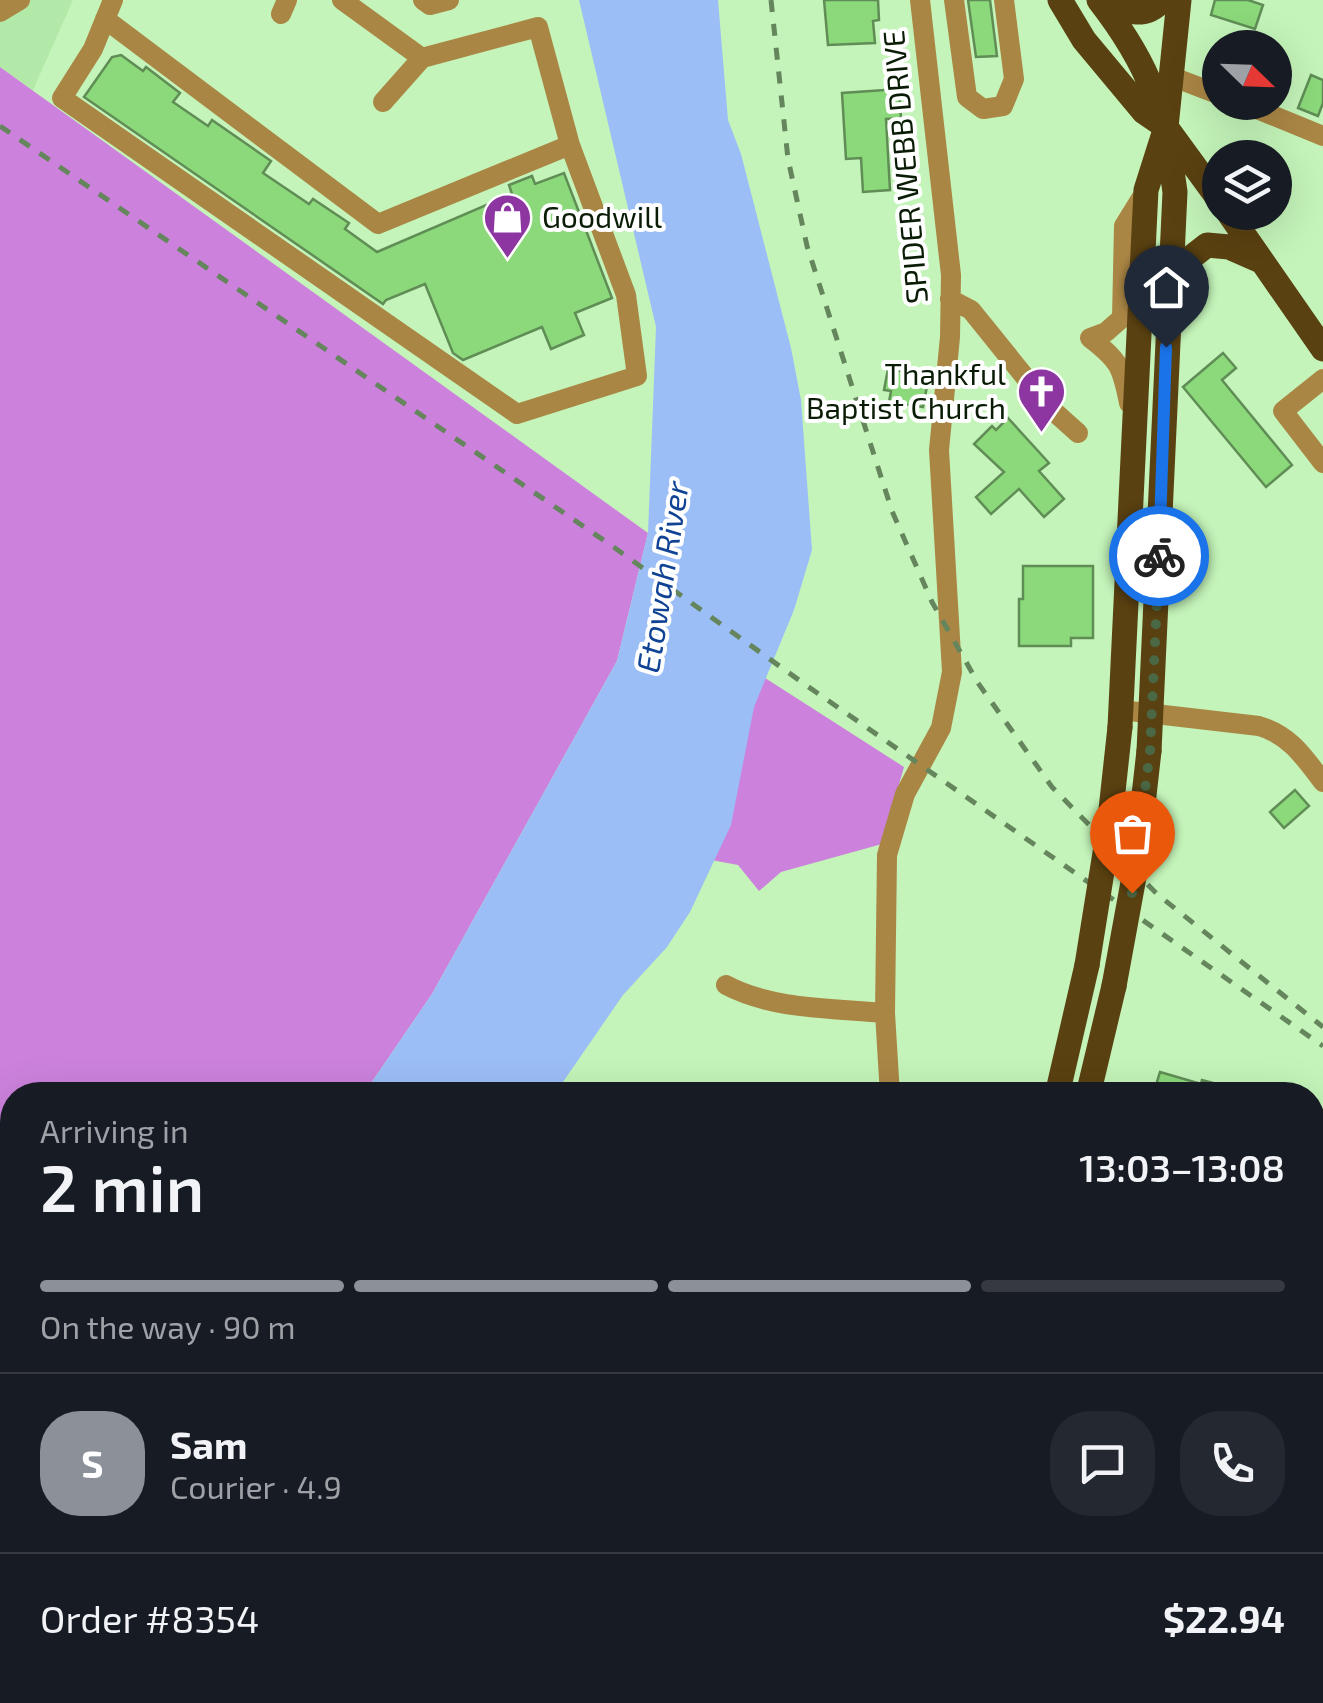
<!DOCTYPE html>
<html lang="en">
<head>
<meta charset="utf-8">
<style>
  :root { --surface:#171b24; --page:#242831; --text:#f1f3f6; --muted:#9ea1a6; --line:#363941; --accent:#8c9099 }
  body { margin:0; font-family:"Exo 2",sans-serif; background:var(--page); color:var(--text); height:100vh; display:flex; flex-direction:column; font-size:38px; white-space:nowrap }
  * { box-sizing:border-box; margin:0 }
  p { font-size:32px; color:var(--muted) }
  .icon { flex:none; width:55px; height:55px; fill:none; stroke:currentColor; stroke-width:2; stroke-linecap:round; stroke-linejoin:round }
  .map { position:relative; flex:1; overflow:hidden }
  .side { position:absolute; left:0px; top:1082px; width:1325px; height:622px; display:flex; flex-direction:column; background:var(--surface); border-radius:40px 40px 0 0; box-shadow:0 10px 40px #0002 }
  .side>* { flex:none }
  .needle { width:65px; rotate:113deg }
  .tools { position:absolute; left:1202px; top:30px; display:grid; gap:20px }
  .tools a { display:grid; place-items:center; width:90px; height:90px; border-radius:50%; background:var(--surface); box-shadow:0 10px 40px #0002; font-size:50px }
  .pin { position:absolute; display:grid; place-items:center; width:85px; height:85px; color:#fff; margin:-102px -42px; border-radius:50% 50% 50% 0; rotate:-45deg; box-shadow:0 0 10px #0007 }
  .pin .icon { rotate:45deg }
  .courier { position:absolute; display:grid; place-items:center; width:100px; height:100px; margin:-50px; border:8px solid #1a73e8; border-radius:50%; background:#fff; color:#222; box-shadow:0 2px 12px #0007 }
  .headline em { font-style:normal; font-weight:600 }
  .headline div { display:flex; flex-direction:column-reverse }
  .headline { display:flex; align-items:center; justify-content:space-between; height:170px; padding:0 40px }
  h1 { font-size:65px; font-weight:600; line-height:75px }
  .bar { display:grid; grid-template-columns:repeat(4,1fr); gap:15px 10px; align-content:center; height:120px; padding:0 40px }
  .bar i { height:12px; border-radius:8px; background:var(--line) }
  .bar .current { background:var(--accent) }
  .bar p { grid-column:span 4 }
  .line { display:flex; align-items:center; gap:25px; padding:0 40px; border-top:2px solid var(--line) }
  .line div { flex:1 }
  .round { display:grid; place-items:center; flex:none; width:105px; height:105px; border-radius:40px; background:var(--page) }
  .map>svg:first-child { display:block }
  .built { fill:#b3e9a8 }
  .forest { fill:#cc82dc }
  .water { fill:#9cbef7 }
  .building { fill:#8bd97a; stroke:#608d56; stroke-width:2.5 }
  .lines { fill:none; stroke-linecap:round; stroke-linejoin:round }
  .minor { stroke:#aa8645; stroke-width:20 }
  .major { stroke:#5a4111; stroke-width:25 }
  .rail { stroke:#65855d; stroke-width:5; stroke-dasharray:12 12; stroke-linecap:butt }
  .major-bridge { stroke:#5a4111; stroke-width:25 }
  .done { stroke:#4b6845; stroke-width:10; stroke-dasharray:0 18 }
  .route { stroke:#1a73e8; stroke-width:12 }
  .labels { text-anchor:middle; stroke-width:8; stroke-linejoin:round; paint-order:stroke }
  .street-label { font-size:30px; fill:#0a1c06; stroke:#fff }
  .poi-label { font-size:30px; fill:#0a1c06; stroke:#fff; text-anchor:start }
  .water-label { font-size:32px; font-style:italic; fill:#104393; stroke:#fff }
</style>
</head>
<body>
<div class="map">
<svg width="1323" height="1703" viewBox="0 0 1323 1703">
  <rect width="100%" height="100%" fill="#c4f4b9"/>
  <path class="built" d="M0 0H73L33 90 0 67Z
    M107 1692 745 1693 740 1703H103Z"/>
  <path class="forest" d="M0 67 648 533 617 661 432 994 363 1095H12V1692L16 1693 11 1703H0Z
    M762 676 904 767 882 844 781 872 759 891 738 865 706 859Z"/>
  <path class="water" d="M579 0H718L728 120 741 154 791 348 801 400 812 550 794 610 754 707 731 825 690 912 667 947 623 995 554 1095H363L432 994 617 661 648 533 656 327Z
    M16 1693V1692L171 1693 165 1703H11Z"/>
  <path class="building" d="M824 0H878L879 20 873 21 875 43 828 45Z
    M968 0H990L997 56 976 57Z
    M1215 0H1248L1263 5 1255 29 1211 15Z
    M121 55 143 71 146 67 180 93 173 102 208 126 212 120 271 161 263 173 309 204 313 199 349 223 345 229 377 252 512 194 509 185 532 176 535 184 564 173 612 298 575 313 584 335 551 349 542 327 463 360 453 353 425 284 386 300 383 304 84 97 112 57Z
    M1311 75 1323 80V103L1318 116 1298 108Z
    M899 89 901 118 886 119 890 190 863 192 861 158 846 159 842 93Z
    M1223 353 1236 368 1222 380 1292 465 1266 487 1183 387Z
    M888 369 929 376 923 407 889 402 891 391 884 390Z
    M1008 418 1049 463 1039 471 1064 499 1044 517 1019 489 991 514 976 497 1004 472 974 444 992 426 996 430Z
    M1023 566H1093V638H1071V646H1019V599H1023Z
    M1295 790 1309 806 1284 828 1270 812Z
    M1160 1072 1201 1084 1202 1080 1243 1091 1242 1095H1153Z"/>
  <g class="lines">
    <path class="minor" d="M113 0 93 49 62 98 517 414 637 376 626 295 570 145 538 27 422 58 383 102
      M342 0 422 58
      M423 0 430 5 449 0
      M954 0 967 97 983 109 1003 106 1014 79 1004 0
      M0 12 20 0
      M281 14 287 0
      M105 19 378 224 570 145
      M1173 77 1220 95
      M1240 102 1323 136
      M950 299 971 310 1050 408 1078 433
      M1323 379 1283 411 1323 463
      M1129 403C1122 367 1119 360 1090 338L1106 332 1122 318 1124 226 1145 192
      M1121 710 1259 726C1290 735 1304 757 1323 782
      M726 985C773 1010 833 1008 885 1013
      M890 1095 885 1013 887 855 905 794 941 728 952 672 939 450 950 337 951 275 920 0
      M1312 1358 1323 1357
      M762 1703 768 1692
      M1057 1703 1060 1692
      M1155 1703 1157 1692"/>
    <path class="major" d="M1060 0 1084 40 1144 112 1166 127 1220 201
      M1099 0C1151 67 1164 109 1175 192L1149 751
      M1101 2C1123 10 1144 21 1162 0
      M1228 212 1323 349
      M1179 286 1184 263 1207 245 1229 247 1261 261
      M1120 727 1146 190 1166 127 1179 0
      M1057 1095 1087 965
      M1088 1095 1114 986
      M911 1703 914 1692
      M942 1703 945 1692"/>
    <path class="rail" d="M771 0 788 159 807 246 892 511 932 602 978 683 1052 787 1157 894 1323 1027
      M0 126 615 548 803 683 1323 1046"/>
    <path class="major-bridge" d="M1087 965 1109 828 1120 727
      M1114 986 1136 866 1149 751"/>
  </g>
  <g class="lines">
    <path class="done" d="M1132 893 1150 751 1159 556"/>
    <path class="route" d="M1159 556 1166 347"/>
  </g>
  <defs>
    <symbol id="shop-pin" viewBox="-11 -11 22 30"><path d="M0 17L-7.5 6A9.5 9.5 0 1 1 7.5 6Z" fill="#8d35a1" stroke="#fff"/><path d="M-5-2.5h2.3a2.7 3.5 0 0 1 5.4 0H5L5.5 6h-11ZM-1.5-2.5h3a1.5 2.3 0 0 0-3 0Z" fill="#fff"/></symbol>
    <symbol id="church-pin" viewBox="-11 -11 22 30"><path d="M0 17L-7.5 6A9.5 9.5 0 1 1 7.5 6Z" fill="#8d35a1" stroke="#fff"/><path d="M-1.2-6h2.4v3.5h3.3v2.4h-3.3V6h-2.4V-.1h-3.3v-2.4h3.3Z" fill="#fff"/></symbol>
  </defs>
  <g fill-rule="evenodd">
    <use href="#shop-pin" x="480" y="190" width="55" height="75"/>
    <use href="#church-pin" x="1014" y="364" width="55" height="75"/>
  </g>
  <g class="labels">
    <g class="street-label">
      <text transform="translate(906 167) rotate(-95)" y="10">SPIDER WEBB DRIVE</text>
    </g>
    <g class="poi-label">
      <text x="542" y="228">Goodwill</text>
      <text x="1006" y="385" text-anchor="end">Thankful<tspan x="1006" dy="34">Baptist Church</tspan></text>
    </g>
    <g class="water-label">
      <text transform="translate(663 577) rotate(-81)" y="11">Etowah River</text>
    </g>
  </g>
</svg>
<div class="tools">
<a><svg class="needle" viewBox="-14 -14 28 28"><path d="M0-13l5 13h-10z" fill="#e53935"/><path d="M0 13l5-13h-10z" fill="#9ea1a6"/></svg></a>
<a><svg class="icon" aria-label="layers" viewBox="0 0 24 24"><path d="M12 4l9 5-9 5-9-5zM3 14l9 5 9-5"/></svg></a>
</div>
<div class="pin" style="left:1132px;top:893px;background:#ea580c"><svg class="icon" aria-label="bag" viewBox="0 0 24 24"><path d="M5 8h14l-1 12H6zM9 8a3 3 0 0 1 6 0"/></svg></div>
<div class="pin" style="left:1166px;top:347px;background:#1f2937"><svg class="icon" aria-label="home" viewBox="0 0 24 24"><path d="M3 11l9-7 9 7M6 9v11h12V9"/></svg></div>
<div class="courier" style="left:1159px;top:556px"><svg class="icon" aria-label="bike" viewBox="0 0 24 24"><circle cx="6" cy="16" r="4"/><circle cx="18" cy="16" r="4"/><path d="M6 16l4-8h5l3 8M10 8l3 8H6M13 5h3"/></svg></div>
<section class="side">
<div class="headline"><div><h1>2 min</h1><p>Arriving in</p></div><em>13:03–13:08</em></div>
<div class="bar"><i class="current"></i><i class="current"></i><i class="current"></i><i></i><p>On the way · 90 m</p></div>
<div class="line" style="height:180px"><b class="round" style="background:var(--accent);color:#fff">S</b><div><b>Sam</b><p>Courier · 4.9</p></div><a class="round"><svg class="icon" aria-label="chat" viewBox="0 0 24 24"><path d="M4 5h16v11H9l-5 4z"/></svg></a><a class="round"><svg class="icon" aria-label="phone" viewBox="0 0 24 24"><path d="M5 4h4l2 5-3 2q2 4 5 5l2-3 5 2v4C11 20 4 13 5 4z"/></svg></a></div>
<div class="line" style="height:130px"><div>Order #8354</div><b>$22.94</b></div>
</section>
</div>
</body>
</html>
